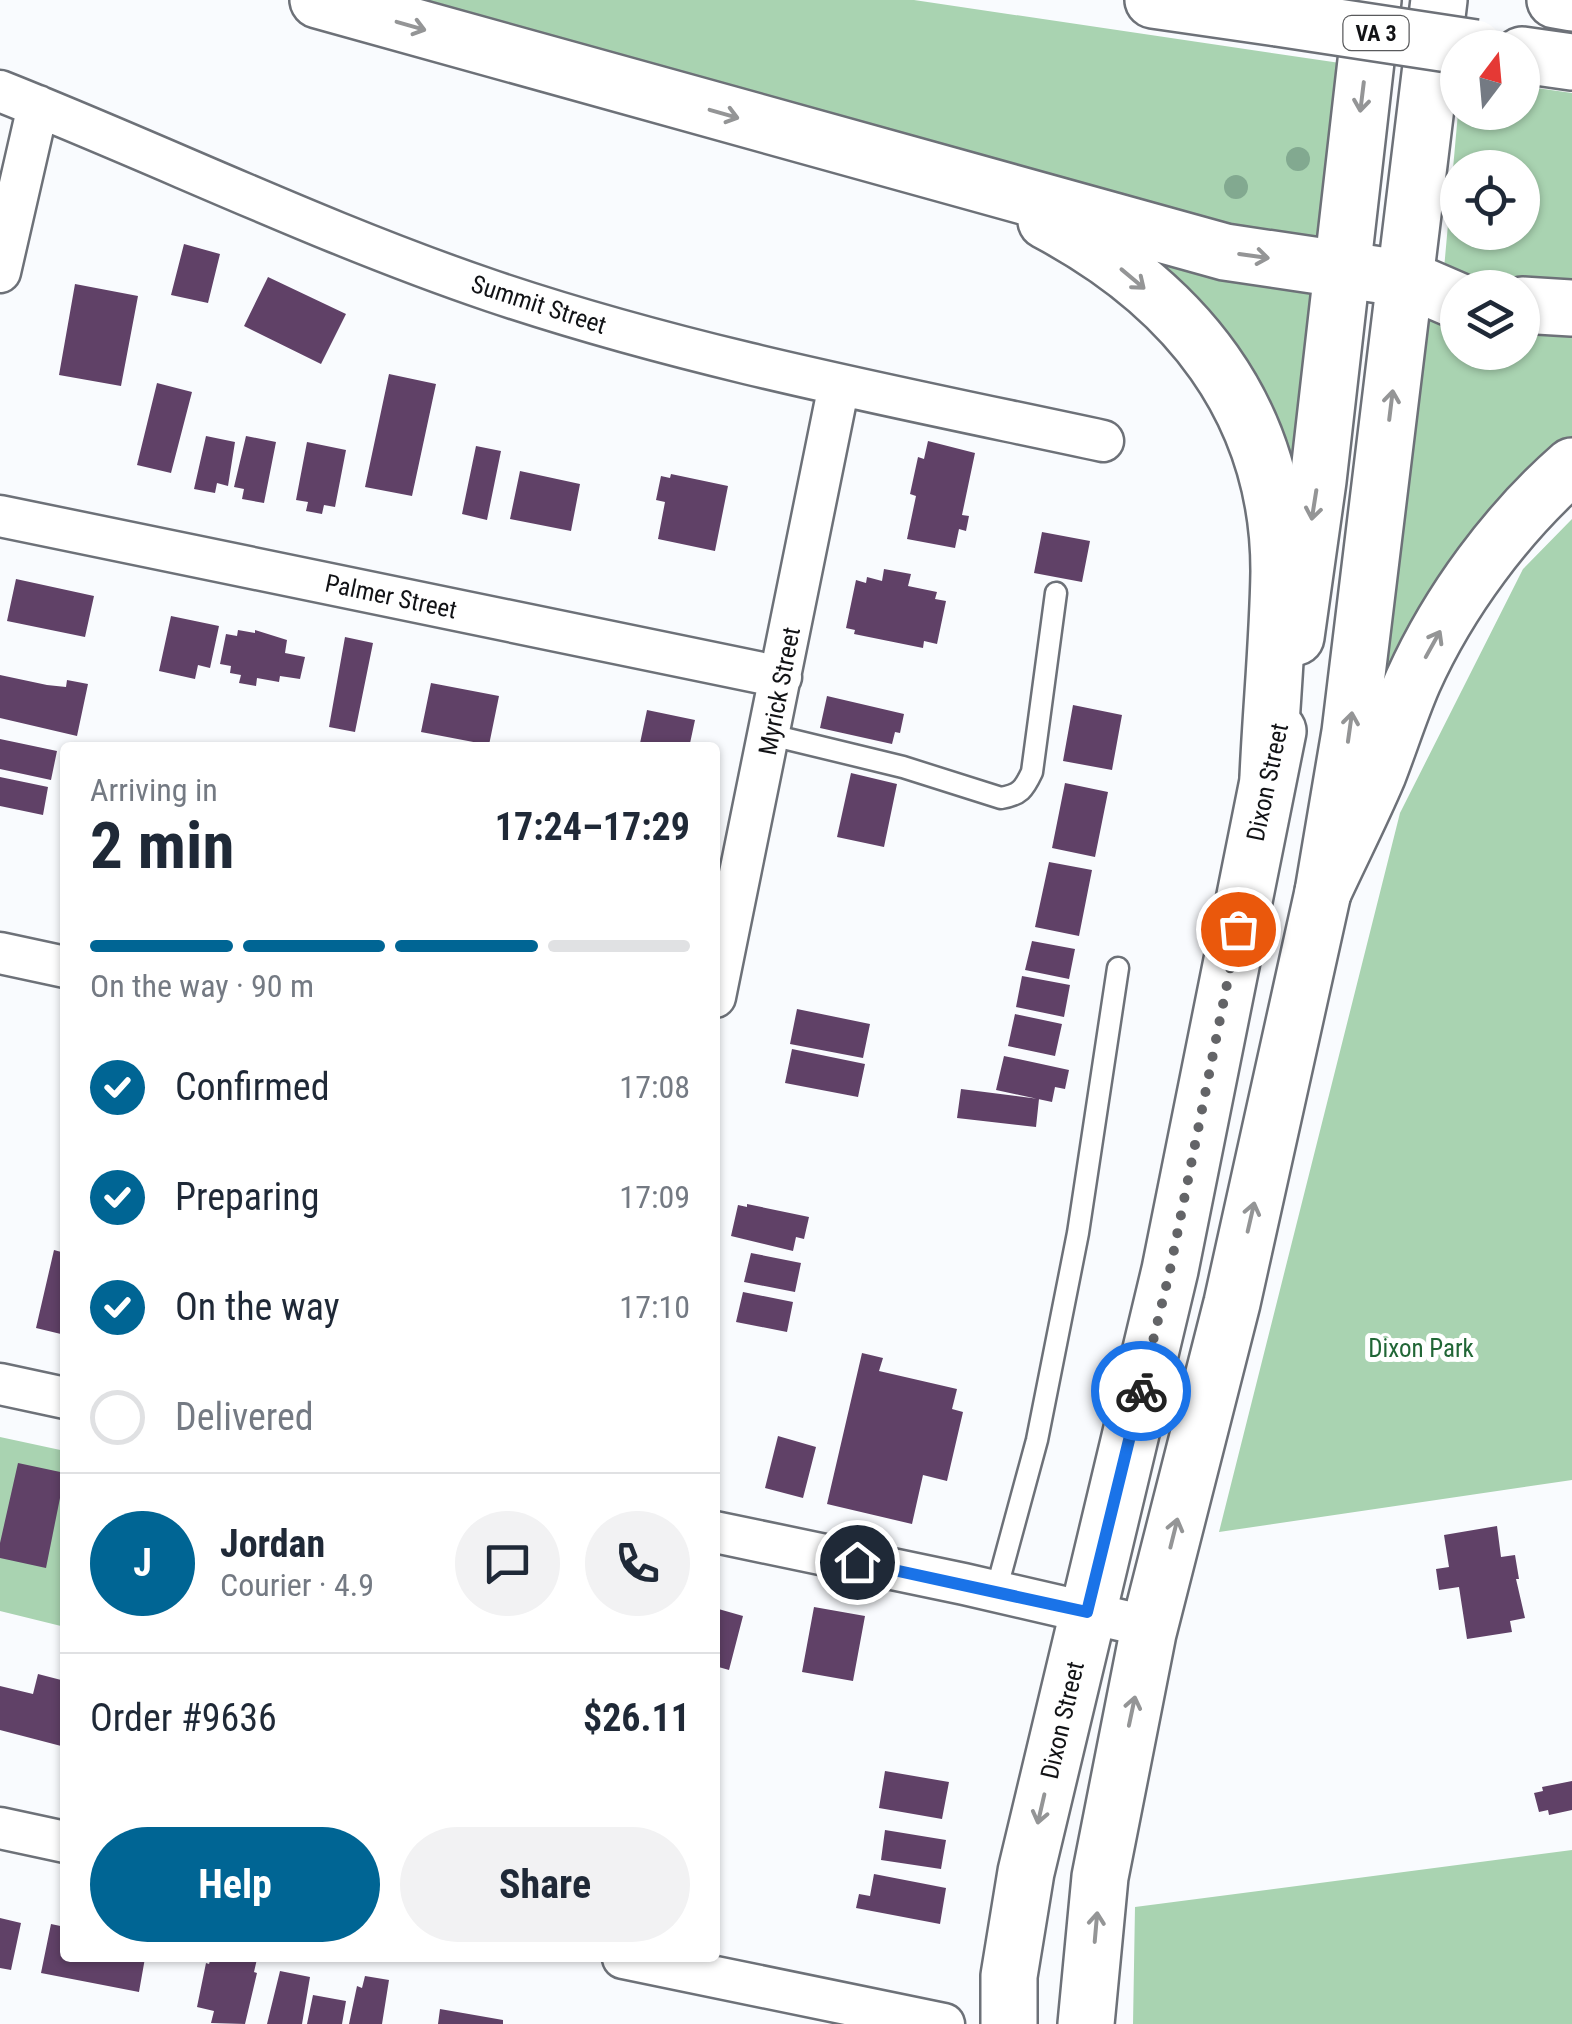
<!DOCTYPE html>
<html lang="en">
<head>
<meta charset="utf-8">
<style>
  :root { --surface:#fff; --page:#f2f2f3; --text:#1f2937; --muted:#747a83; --line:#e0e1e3; --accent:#006594 }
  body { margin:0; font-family:"Roboto Condensed",sans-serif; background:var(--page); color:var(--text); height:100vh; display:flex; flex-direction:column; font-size:38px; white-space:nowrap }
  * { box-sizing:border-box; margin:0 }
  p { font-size:32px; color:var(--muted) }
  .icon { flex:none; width:55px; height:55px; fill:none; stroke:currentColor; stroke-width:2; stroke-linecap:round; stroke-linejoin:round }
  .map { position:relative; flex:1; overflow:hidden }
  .drawer { position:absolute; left:60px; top:742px; width:660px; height:1220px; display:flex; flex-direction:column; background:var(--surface); border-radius:10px; box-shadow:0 2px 8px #0004 }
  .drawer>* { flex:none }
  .needle { width:65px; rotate:16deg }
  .buttons { position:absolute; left:1440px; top:30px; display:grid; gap:20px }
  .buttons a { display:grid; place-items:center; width:100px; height:100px; border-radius:50%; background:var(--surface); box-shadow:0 2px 8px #0004; font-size:50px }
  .pin { position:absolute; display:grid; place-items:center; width:85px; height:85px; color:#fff; margin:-42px; border:5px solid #fff; border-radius:50%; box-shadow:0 2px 10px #0007 }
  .courier { position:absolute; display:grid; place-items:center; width:100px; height:100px; margin:-50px; border:8px solid #1a73e8; border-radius:50%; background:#fff; color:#222; box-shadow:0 2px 12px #0007 }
  .head em { font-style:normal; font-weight:700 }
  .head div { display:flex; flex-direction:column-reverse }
  .head { display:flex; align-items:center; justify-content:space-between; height:170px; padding:0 30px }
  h1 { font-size:65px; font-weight:700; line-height:75px }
  .bar { display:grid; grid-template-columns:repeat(4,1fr); gap:15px 10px; align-content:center; height:120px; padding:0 30px }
  .bar i { height:12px; border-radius:8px; background:var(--line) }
  .bar .on { background:var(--accent) }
  .bar p { grid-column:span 4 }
  .line { display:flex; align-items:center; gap:25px; padding:0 30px; border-top:2px solid var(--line) }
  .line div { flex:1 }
  .round { display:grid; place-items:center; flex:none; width:105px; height:105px; border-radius:52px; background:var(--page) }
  ol { padding:0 30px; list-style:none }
  li { display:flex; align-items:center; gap:30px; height:110px }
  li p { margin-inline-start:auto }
  li .icon { padding:10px; border-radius:50%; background:var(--accent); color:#fff; stroke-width:4 }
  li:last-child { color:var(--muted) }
  li i { width:55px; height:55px; border:5px solid var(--line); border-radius:50% }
  .primary-button { display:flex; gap:20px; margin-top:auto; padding:20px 30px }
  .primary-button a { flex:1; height:115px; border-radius:60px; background:var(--accent); color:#fff; font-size:40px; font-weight:700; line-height:115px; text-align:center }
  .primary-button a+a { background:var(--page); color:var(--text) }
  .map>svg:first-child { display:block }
  .green { fill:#a9d3b1; fill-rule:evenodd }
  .building { fill:#604167 }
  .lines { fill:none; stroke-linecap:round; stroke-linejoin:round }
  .lane-casing { stroke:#6d7178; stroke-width:25 }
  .street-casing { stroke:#6d7178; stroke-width:45 }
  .primary-casing { stroke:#6d7178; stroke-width:60 }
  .highway-casing { stroke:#6d7178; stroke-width:60 }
  .lane { stroke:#fff; stroke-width:20 }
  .street { stroke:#fff; stroke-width:40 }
  .primary { stroke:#fff; stroke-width:55 }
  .highway { stroke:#fff; stroke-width:55 }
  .highway-bridge-casing { stroke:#6d7178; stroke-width:60; stroke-linecap:butt }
  .highway-bridge { stroke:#fff; stroke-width:55 }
  .tree { fill:#82a990 }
  .oneway { stroke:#949596 }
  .done { stroke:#636467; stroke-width:10; stroke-dasharray:0 18 }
  .route { stroke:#1a73e8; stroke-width:12 }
  .labels { text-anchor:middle; stroke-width:10; stroke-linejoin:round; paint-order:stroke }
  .shield { fill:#fff; stroke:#595a5c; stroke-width:2.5 }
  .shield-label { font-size:22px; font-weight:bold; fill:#121316 }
  .street-label { font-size:25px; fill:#121316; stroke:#fff }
  .park-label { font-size:25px; fill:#216636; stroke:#fff }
</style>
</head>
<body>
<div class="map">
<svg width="1572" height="2024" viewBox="0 0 1572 2024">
  <rect width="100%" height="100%" fill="#f9fbfe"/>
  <path class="green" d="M394 0H914L1340 63 1320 247 1310 250Z
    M1523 86 1572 93V288L1455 281 1444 269 1458 113 1522 112ZM1458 168H1522V232H1458Z
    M1156 256 1317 291 1293 490 1155 261Z
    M1429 317 1457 318 1458 352H1522L1523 320 1572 322V437L1513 494 1375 721Z
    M1572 519V1480L1219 1532 1400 813 1523 569Z
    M0 1437 65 1451V1627L0 1611Z
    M1572 1850V2024H1133L1135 1907Z"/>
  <path class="building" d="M184 244 220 254 208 303 171 295Z
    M268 277 346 314 321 364 244 326Z
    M75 284 138 296 121 386 59 375Z
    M389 374 436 384 412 496 365 487Z
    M157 383 192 392 171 473 137 465Z
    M206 436 235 442 228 486 217 483 215 493 194 489Z
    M246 436 276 442 264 503 242 499 244 489 234 487Z
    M928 441 975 453 962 515 969 516 966 531 959 529 955 548 907 539 916 496 910 494 918 457 924 459Z
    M307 442 346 450 335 507 324 505 322 514 306 511 308 502 296 500Z
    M476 446 501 451 487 520 462 514Z
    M520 471 580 484 571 531 510 519Z
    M671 474 728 486 715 551 658 539 665 502 656 500 661 476 670 478Z
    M1042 532 1090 541 1082 582 1034 573Z
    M884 569 911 574 908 586 937 592 935 599 946 601 937 644 924 641 923 648 854 634 855 630 846 628 856 580 866 583 867 577 882 581Z
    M16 579 94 596 85 637 7 621Z
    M171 616 219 626 210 668 198 665 195 679 159 671Z
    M238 630 255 633V630L287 640 285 653 305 657 300 679 280 676 279 682 257 678 256 686 239 683 241 675 230 673 231 666 220 664 226 634 237 636Z
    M345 637 373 643 355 732 329 727Z
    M0 675 47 685 66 687 67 680 88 684 77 736 0 718Z
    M431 683 499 696 489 745 421 732Z
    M827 696 904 714 900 733 895 732 892 744 820 728Z
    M1073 705 1122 715 1112 770 1063 761Z
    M647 710 695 720 689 748H639Z
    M0 739 57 751 51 780 0 769Z
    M851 773 897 784 884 847 837 837Z
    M0 777 48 787 43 815 0 806Z
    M1065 783 1108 792 1095 857 1052 848Z
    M1049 862 1092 870 1079 936 1035 927Z
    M1032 941 1075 949 1069 979 1025 970Z
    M1022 976 1070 985 1064 1017 1016 1007Z
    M797 1009 870 1024 863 1058 790 1044Z
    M1015 1014 1062 1024 1055 1056 1008 1046Z
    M792 1049 865 1064 858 1097 785 1083Z
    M1004 1056 1069 1070 1065 1089 1055 1087 1052 1102 996 1090Z
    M961 1089 1039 1099 1036 1127 957 1118Z
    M747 1204 809 1217 804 1239 796 1237 793 1251 731 1236 738 1205 747 1207Z
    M54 1250 65 1253V1335L36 1328Z
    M751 1253 801 1263 795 1292 744 1282Z
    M743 1292 793 1302 787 1332 736 1322Z
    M862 1353 883 1358 879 1371 957 1389 952 1409 963 1412 947 1481 923 1475 912 1524 827 1504Z
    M778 1436 816 1447 803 1498 765 1488Z
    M18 1463 65 1473 46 1568 0 1558V1543Z
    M1497 1526 1501 1557 1515 1555 1519 1579H1516L1525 1618 1510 1621 1512 1632 1467 1639 1459 1587 1439 1590 1436 1569 1449 1567 1444 1535Z
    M814 1607 865 1616 853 1681 802 1672Z
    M715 1608 743 1616 729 1670 715 1666Z
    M38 1674 65 1681V1747L0 1730V1686L33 1694Z
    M885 1771 949 1782 942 1819 879 1808Z
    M1572 1781V1810L1549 1815 1548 1810 1539 1812 1534 1793 1543 1791 1542 1787Z
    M885 1830 946 1840 941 1869 881 1860Z
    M874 1874 946 1888 940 1924 856 1908 859 1894 870 1896Z
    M0 1918 21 1923 11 1970 0 1968Z
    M51 1924 65 1927V1958H145L139 1992 41 1973Z
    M211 1958 257 1959 254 1972 257 1973 245 2024 211 2023 214 2011 197 2007 206 1963 209 1964Z
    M280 1971 310 1977 302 2024H267Z
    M365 1976 389 1980 382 2024H349L357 1986 362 1988Z
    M313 1995 346 2001 342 2024H307Z
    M440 2009 503 2020V2024H438Z"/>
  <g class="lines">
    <defs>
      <path id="lane" d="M771 735 903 767 1001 798C1020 795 1024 789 1032 772L1056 593
        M996 1591 1037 1440 1078 1233 1118 968"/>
      <path id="street" d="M0 91C164 156 324 234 492 291 691 358 898 397 1103 441
        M0 272 38 106
        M0 516 781 677
        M0 953 65 967
        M715 997 839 385
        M0 1384 65 1398
        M715 1532 964 1584 1150 1627
        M0 1828 65 1842
        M623 1958 944 2024"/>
      <path id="primary" d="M1296 637 1318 481 1373 0
        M1009 2024V1976L1026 1872 1170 1270 1278 731
        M1086 2024 1100 1877 1148 1633 1232 1303 1323 892 1350 732 1439 0"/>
      <path id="highway" d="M318 0 1225 252 1407 279 1458 301
        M1153 0 1278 18
        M1555 0 1572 3
        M1522 55 1572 62
        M1046 221C1184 294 1279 409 1279 571 1278 640 1271 709 1268 777
        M1522 305 1572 308
        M1323 892C1341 853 1361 814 1378 774 1390 743 1400 711 1413 681 1449 601 1507 523 1572 466"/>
    </defs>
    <use href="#lane" class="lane-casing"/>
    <use href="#street" class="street-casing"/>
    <use href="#primary" class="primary-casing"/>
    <use href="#highway" class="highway-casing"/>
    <use href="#lane" class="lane"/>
    <use href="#street" class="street"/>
    <use href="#primary" class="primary"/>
    <use href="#highway" class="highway"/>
    <defs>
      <path id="highway-bridge" d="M1278 18 1475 48"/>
    </defs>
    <use href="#highway-bridge" class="highway-bridge-casing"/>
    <use href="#highway-bridge" class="highway-bridge"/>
  </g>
  <g class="tree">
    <circle cx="1298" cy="159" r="12"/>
    <circle cx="1236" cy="187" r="12"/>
  </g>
  <defs><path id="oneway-shaft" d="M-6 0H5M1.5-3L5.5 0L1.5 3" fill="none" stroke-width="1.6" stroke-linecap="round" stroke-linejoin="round" transform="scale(2.5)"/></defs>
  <g class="oneway">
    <use href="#oneway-shaft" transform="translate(411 26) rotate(16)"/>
    <use href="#oneway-shaft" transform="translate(1362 97) rotate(97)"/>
    <use href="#oneway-shaft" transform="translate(724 114) rotate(16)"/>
    <use href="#oneway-shaft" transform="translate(1254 256) rotate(8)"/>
    <use href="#oneway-shaft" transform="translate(1133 279) rotate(40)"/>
    <use href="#oneway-shaft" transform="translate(1391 405) rotate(-83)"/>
    <use href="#oneway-shaft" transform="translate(1314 505) rotate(99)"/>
    <use href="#oneway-shaft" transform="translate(1433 644) rotate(-61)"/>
    <use href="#oneway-shaft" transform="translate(1350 727) rotate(-82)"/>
    <use href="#oneway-shaft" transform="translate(1251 1217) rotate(-77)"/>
    <use href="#oneway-shaft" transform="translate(1174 1533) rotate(-76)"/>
    <use href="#oneway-shaft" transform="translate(1132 1711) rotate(-78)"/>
    <use href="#oneway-shaft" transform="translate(1041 1809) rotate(103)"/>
    <use href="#oneway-shaft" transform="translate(1096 1927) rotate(-85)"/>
  </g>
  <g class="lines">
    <path class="done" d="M1141 1391 1170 1270 1238 929"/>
    <path class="route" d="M857 1562 1087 1612 1141 1391"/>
  </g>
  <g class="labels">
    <rect class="shield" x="1343.5" y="16" width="65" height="34" rx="8"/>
    <g class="shield-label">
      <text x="1376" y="41">VA 3</text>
    </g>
    <g class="street-label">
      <text transform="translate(539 304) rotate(18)" y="9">Summit Street</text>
      <text transform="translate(391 596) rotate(12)" y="9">Palmer Street</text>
      <text transform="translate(779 691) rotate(-79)" y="9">Myrick Street</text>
      <text transform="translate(1267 782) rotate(-78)" y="9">Dixon Street</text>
      <text transform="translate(1062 1720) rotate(-77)" y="9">Dixon Street</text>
    </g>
    <g class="park-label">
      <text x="1421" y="1357">Dixon Park</text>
    </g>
  </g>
</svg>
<div class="buttons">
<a><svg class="needle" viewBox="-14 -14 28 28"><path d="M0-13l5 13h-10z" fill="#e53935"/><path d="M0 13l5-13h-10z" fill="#747a83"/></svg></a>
<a><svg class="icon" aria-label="locate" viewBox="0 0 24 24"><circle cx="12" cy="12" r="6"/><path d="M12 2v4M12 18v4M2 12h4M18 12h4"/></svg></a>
<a><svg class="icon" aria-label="layers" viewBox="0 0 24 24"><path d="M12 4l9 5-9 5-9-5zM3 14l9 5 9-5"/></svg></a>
</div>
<div class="pin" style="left:1238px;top:929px;background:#ea580c"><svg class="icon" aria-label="bag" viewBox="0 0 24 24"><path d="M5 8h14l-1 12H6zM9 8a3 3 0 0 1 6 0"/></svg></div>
<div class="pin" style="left:857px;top:1562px;background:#1f2937"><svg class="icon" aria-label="home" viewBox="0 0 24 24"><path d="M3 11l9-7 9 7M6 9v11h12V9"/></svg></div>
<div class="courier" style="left:1141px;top:1391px"><svg class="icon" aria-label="bike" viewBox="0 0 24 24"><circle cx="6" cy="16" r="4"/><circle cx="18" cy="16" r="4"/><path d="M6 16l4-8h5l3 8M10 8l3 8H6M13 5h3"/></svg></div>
<section class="drawer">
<div class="head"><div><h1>2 min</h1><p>Arriving in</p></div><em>17:24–17:29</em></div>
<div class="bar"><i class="on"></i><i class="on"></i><i class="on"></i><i></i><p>On the way · 90 m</p></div>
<ol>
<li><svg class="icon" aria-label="check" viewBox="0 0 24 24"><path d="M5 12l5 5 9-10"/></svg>Confirmed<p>17:08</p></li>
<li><svg class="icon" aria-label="check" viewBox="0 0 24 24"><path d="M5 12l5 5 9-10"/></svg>Preparing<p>17:09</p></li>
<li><svg class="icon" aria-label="check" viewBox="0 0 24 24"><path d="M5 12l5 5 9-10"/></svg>On the way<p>17:10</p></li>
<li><i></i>Delivered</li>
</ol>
<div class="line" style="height:180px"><b class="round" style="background:var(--accent);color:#fff">J</b><div><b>Jordan</b><p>Courier · 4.9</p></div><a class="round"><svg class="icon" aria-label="chat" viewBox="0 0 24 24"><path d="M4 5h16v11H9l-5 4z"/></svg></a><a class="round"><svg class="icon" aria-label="phone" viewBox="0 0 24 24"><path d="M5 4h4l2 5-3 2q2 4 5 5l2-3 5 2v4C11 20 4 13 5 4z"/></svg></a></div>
<div class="line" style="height:130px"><div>Order #9636</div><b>$26.11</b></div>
<div class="primary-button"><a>Help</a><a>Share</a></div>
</section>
</div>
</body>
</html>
